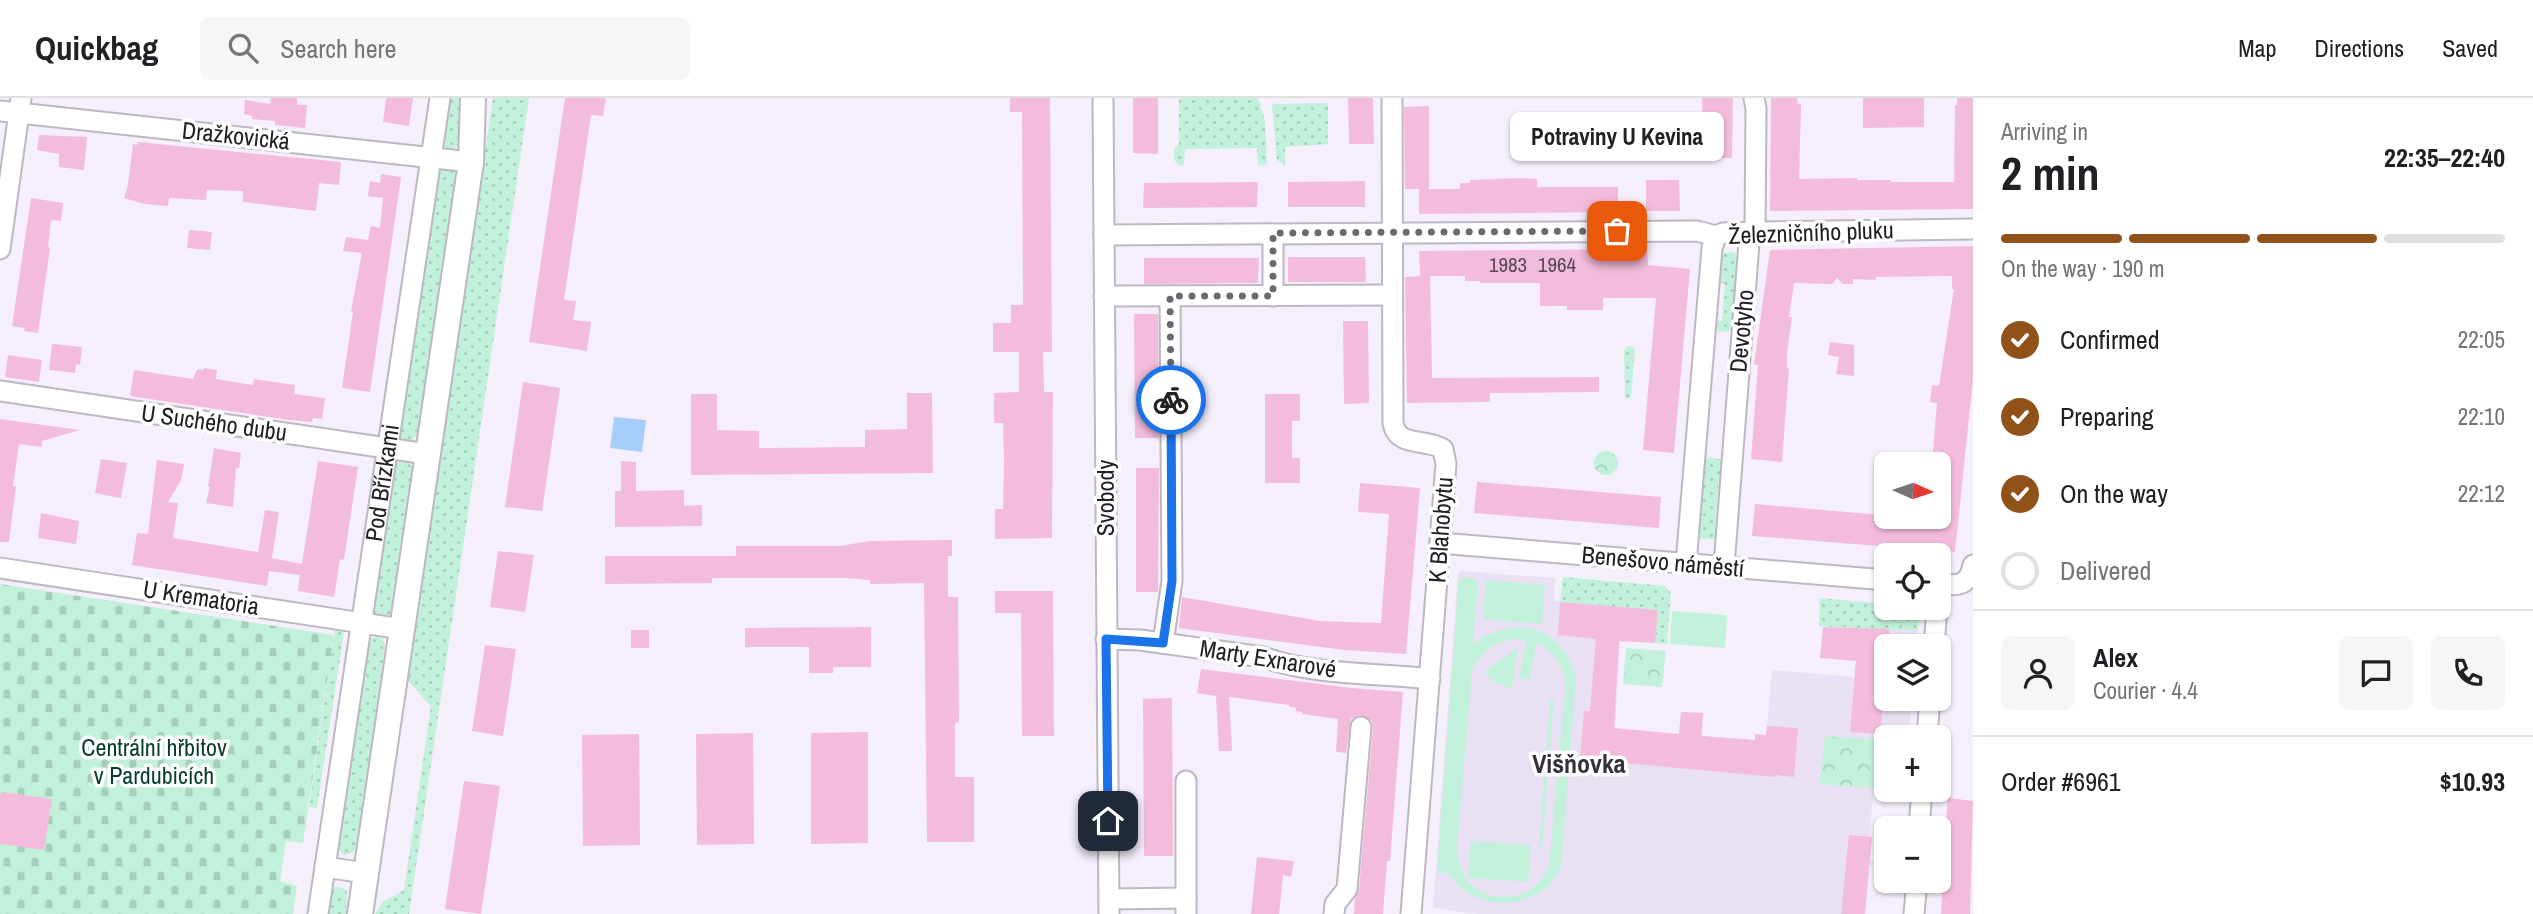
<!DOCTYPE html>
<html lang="en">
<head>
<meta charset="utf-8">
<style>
  :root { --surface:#fff; --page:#f6f6f6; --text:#202124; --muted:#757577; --line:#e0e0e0; --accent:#905218 }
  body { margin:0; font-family:"Archivo Narrow",sans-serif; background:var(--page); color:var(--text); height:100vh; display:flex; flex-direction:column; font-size:26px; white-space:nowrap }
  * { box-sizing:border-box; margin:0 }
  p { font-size:23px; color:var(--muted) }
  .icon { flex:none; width:38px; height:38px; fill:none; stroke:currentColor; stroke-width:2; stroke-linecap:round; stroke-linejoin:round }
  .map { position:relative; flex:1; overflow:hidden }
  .panel { display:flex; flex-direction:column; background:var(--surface); width:560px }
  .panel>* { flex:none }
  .needle { width:46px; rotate:93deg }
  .controls { position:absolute; left:1874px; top:354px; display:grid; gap:14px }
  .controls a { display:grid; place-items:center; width:77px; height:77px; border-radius:10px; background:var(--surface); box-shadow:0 2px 5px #0004; font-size:35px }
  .pin { position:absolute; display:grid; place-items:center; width:60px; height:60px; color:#fff; margin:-30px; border-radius:14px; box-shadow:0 4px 10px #0006 }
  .courier { position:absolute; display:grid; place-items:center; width:70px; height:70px; margin:-35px; border:5px solid #1a73e8; border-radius:50%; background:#fff; color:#222; box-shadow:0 2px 9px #0007 }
  .bubble { position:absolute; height:49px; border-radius:10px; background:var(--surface); box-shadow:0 2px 5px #0004; font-size:23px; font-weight:700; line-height:49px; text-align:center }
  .headline em { font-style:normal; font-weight:700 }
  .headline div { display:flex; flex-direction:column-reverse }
  .headline { display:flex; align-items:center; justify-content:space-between; height:119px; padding:0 28px }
  h1 { font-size:46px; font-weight:700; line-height:52px }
  .bar { display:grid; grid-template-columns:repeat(4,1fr); gap:10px 7px; align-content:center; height:84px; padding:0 28px }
  .bar i { height:9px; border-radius:5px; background:var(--line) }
  .bar .active { background:var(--accent) }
  .bar p { grid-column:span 4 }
  .line { display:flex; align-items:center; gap:18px; padding:0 28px; border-top:2px solid var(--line) }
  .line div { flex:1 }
  .round { display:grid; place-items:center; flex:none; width:74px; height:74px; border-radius:10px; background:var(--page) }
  ol { padding:0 28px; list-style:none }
  li { display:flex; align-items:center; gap:21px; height:77px }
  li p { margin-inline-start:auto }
  li .icon { padding:7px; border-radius:50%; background:var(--accent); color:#fff; stroke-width:4 }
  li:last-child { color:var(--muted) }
  li i { width:38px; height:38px; border:4px solid var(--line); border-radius:50% }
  header { display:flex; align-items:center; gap:42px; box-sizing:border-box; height:98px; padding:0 35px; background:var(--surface); border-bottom:2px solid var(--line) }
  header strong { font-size:33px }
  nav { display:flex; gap:38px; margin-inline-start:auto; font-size:24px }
  .search { width:490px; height:63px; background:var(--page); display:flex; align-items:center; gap:18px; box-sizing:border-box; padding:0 24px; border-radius:10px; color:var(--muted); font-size:26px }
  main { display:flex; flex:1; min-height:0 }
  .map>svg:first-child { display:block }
  .built { fill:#eae0f3 }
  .grass { fill:url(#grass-dots) }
  .cemetery { fill:url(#cemetery-stones) }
  .park { fill:url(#park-crowns) }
  .pitch { fill:#c1f1da; fill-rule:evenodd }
  .water { fill:#a6cefb }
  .building { fill:#f4bcdc }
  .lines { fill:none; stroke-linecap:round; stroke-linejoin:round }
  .minor-casing { stroke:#bdb7c3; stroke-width:23 }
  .tertiary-casing { stroke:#bdb7c3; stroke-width:28 }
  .minor { stroke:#fff; stroke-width:19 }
  .tertiary { stroke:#fff; stroke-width:24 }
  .done { stroke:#6c6870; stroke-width:7; stroke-dasharray:0 12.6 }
  .route { stroke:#1a73e8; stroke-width:9 }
  .labels { text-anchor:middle; stroke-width:7; stroke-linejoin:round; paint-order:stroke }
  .number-label { font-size:21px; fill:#574753 }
  .street-label { font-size:24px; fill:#232025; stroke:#fff }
  .park-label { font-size:24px; fill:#083e2b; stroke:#fff }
  .neighbourhood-label { font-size:26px; font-weight:bold; fill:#36303a; stroke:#fff }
</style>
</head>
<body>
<header>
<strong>Quickbag</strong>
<div class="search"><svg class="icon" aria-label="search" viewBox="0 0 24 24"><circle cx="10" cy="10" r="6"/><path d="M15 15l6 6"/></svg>Search here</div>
<nav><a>Map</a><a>Directions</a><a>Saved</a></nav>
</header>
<main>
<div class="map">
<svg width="1973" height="816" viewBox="0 0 1973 816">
  <defs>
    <pattern id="grass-dots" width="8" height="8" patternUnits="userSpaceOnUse" patternTransform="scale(1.75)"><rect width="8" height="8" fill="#c1f1da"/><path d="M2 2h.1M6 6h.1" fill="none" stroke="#a6cebb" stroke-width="1.8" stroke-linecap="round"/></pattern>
    <pattern id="cemetery-stones" width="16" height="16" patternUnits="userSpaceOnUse" patternTransform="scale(1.75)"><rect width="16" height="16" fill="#c1f1da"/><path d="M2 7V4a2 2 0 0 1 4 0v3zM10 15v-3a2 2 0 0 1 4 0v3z" fill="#a6cebb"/></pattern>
    <pattern id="park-crowns" width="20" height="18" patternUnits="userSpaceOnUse" patternTransform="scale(1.75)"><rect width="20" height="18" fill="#c1f1da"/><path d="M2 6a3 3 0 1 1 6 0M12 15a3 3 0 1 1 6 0" fill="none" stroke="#a6cebb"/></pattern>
  </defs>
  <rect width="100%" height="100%" fill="#f5eefb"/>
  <path class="built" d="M1461 473 1555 480 1554 503 1658 512 1655 545 1620 543 1615 631 1679 636 1681 614 1703 616 1702 638 1766 643 1772 572 1854 579 1856 563 1820 560 1823 529 1918 533 1916 548H1886V600H1912L1909 639H1886V691L1874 690 1869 739H1872L1870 763H1874L1873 768H1869L1865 816H1477L1433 810 1458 475Z"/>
  <path class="grass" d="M447 0H467L460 45 452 53 447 52 442 46Z
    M493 0H529L409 816H375L383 804 404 792 431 608 407 582Z
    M1179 0H1258L1265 23 1267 66 1258 68 1257 50 1185 51 1184 68 1179 67 1174 62V50L1179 47Z
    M1328 5V46L1285 49V67L1277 62 1272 6Z
    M439 70H452L456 78 417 337 411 343 405 344 398 338Z
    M1733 154 1739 160 1734 228 1730 233 1720 234 1715 229V223H1722L1725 186 1718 185 1720 160 1724 155Z
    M1627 248H1632L1635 252 1631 299 1627 301 1625 299 1624 253Z
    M1711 359 1722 362 1726 372 1719 377 1715 430 1721 435 1720 442 1692 440 1693 433 1699 429 1704 376 1698 370 1705 362Z
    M400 361 410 365 412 371 390 517 387 519 371 517 394 364Z
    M1563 479 1665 488 1671 495 1667 546 1655 545 1657 512 1560 504Z
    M1820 500 1886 506V509H1917L1919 511 1918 533 1819 528Z
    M335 532 344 534 317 710 309 709Z
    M377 538 383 541 385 549 356 749 353 754 344 757 336 749 367 542Z
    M334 789H341L347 793 346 816H325L330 792Z"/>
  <path class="cemetery" d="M0 486 334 537 303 745 286 743 280 783 297 788 293 816H0Z"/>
  <path class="park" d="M1594 365a12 12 0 1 1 24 0a12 12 0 1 1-24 0Z
    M1626 550 1666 553 1662 589 1623 586Z
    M1825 638 1886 642V691L1904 693 1820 686Z"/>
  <path class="pitch" d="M1459 479 1478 481 1473 547C1512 514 1563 528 1576 579L1561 770C1538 816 1474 816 1448 775L1437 774ZM1518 541 1527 542 1519 580 1529 582 1537 545C1556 554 1565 571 1565 592L1549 767C1531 816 1458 808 1457 750L1472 573C1482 553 1495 543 1518 541Z
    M1486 482 1545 487 1542 526 1483 521Z
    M1672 513 1727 517 1725 550 1670 546Z
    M1518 549 1512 591 1493 583 1484 574Z
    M1550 601 1554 602 1542 749H1539Z
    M1471 743 1531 747 1528 784 1468 780Z"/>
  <path class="water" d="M614 319 646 322 642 354 610 350Z"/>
  <path class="building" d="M271 0H297V7H307L305 30 275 27V23L252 21V18L244 16 245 2 270 6Z
    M386 0H413L409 28 383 24Z
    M565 0H606L603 18 591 17 564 202 576 203 573 222 591 224 587 253 529 244Z
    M1010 0H1050L1052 254H1043L1044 294H1053L1052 440 995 441V411H1003L1004 360 1003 325H994V295L1019 294V254H993V225H1011V207H1023L1022 14H1010Z
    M1133 0H1158V56L1133 55Z
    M1348 0H1373L1374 46H1349Z
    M1702 0H1733L1732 60H1704Z
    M1771 0H1797L1798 6H1801L1799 81 1857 80V82H1891V84H1954L1955 7H1957V0H1973V111L1770 113Z
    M1863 0H1924V29L1863 30Z
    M1429 8V91H1460V85H1470V82L1520 80 1537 81V89H1618V114L1419 116V91H1405L1404 9Z
    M39 37 87 39 84 72 59 69V56L37 52Z
    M138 44 341 64 339 87 319 85 316 113 243 104V93L207 92 206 102 169 100 168 108 144 106 124 100 128 87 133 46 137 47Z
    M381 76 401 79 370 294 342 290 353 214 351 213 362 155 343 153 346 139 368 142 371 128 380 130 383 100 368 98 370 83 380 85Z
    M1646 82H1679L1680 113H1646Z
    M1365 83V109H1288V84Z
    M1258 84 1257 109 1143 110 1144 85Z
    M31 100 63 105 61 123 51 122 48 149 50 150 38 235 24 233 25 230 12 228Z
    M189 132 212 134 210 152 187 150Z
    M1973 148V281L1955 454 1752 438 1755 406 1926 421V418H1939V366H1932L1937 305 1930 304 1932 287 1939 288 1954 191H1952V178L1876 179V182L1853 181V186H1843L1837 180 1832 186 1794 185 1789 219H1792L1787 255V270L1789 271 1782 364 1751 361 1758 267H1754L1770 152Z
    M1647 151 1648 167 1690 171 1674 355 1643 352 1656 200H1603V212H1567V208H1540V185H1480V183H1465V178H1430L1432 280 1599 279V294L1490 295V304L1407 305 1405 179 1422 178H1420L1419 153Z
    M1288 159H1365L1366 184H1288Z
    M1144 160H1259L1258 185 1144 186Z
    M1134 216H1158L1159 340H1135Z
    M1343 223H1368L1369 305 1344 306Z
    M1830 244 1854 247V278L1836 276 1839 259 1828 257Z
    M52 246 82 249 80 267 76 266 75 275 49 272Z
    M8 257 42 262 39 284 5 279Z
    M204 270 217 272 216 281 253 287 254 281 295 287 294 296 325 300 322 321 313 320 312 324 289 322 130 298 134 272 193 281 197 271 203 272Z
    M523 284 560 290 542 413 505 409Z
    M907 295H932L933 375 691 377V296H717V332L759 333V350L865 349V332L907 331Z
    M1265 296H1300V323H1292V360H1300V385H1265Z
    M0 321 80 332 42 343V349L19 346 13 388H16L9 444H0Z
    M214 350 241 355 239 370H236L233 409 206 405 210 389H208Z
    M101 361 127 365 121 400 95 395Z
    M157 362 184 366 181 382 168 404 178 405 173 440 258 454 265 412 279 414 272 460 302 466 318 363 358 369 344 462 340 461 334 499 298 493 300 477 269 473 267 488 132 467 137 435 148 436Z
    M621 363 636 364V393L684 392V408L702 407V428L615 429V393H621Z
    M1136 370H1159L1158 494H1136Z
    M1477 384 1661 399 1659 430 1474 415Z
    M1360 385 1420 390 1406 556 1344 552 1179 530 1182 499 1320 523 1381 525 1389 416 1358 414Z
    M41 415 79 423 76 446 38 440Z
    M952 442V458H948V499H958V512L959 623 955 626V679H974V744H927L924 485 870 486V482L844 480H712V485L605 486V458H736V448H840L869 443Z
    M498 453 534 457 525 514 490 509Z
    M995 493H1053L1054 638H1022L1021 515H995Z
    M1560 504 1658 512 1655 545 1619 543 1614 630 1679 636 1681 614 1703 615 1701 638 1755 642V636L1766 637 1767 628 1798 630 1794 679 1776 677V679L1580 661 1584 613H1590L1596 541 1558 537Z
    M871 529V569H833V575H809V549H745V530Z
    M1823 529 1890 531 1886 548 1881 636 1850 634 1856 563 1820 560Z
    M631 532H649V550H631Z
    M485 547 516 551 503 638 472 633Z
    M1201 571 1351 590 1403 594 1390 763H1387L1383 816H1354L1355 800 1359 792 1373 630 1372 623 1361 617 1351 621 1346 655 1336 654 1338 621 1302 616V614L1296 613V610L1289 609V607L1229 599 1232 653H1219L1216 598 1197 595Z
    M1172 600 1173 758H1144L1143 601Z
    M868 634V745L811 746V635Z
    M753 635 754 746 697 747 696 636Z
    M639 636 640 747 583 748 582 637Z
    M464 683 500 688 481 816 445 811Z
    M2 694 52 701 44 752 0 746V698Z
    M1948 700 1973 703 1970 816H1941L1942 795H1940Z
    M1849 737 1872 739 1865 816H1841Z
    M1257 759 1294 763 1291 779 1283 777 1279 816H1251Z"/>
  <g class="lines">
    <defs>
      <g id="minor">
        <path d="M1103 0 1109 816"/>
        <path d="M1392 0 1393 325C1397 350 1427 340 1443 351L1446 366 1411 816"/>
        <path d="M0 13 471 64"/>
        <path d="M1273 136V198"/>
        <path d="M1104 137 1697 133 1716 138 1723 135 1755 134 1973 131"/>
        <path d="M0 151 21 0"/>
        <path d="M1104 198 1392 197"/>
        <path d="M0 293 427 356"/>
        <path d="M1440 445 1886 482"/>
        <path d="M1686 466 1712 150 1716 138"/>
        <path d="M1724 468 1749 145 1755 134 1756 11 1754 0"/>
        <path d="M0 470 402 531"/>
        <path d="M1939 486C1958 488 1969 488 1973 467"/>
        <path d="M1106 541 1140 542 1263 559C1310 577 1379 575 1430 581"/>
        <path d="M1163 545 1172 483 1170 198"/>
        <path d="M1934 548 1937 509"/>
        <path d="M1927 639 1930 600"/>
        <path d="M1186 683V816"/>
        <path d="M1919 730 1922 691"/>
        <path d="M325 769 365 775"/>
        <path d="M1109 801 1186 800"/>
        <path id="s1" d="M318 816 440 0"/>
        <path d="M1334 816 1335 806 1347 791 1361 629"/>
        <path d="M1914 816 1917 782"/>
      </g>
      <path id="tertiary" d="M360 816 471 64 473 0"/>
    </defs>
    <use href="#minor" class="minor-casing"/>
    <use href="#tertiary" class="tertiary-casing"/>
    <use href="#minor" class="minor"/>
    <use href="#tertiary" class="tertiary"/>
  </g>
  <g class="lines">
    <path class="done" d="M1171 302 1170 198H1273V135L1617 133"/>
    <path class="route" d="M1108 723 1106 541 1163 545 1172 483 1171 302"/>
  </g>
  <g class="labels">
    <g class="number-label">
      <text x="1508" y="174">1983</text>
      <text x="1557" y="174">1964</text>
    </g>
    <g class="street-label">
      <text transform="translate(236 38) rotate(6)" y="8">Dražkovická</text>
      <text transform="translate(1811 135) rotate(-2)" y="8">Železničního pluku</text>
      <text transform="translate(1742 233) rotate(-85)" y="8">Devotyho</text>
      <text transform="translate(214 325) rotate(8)" y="8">U Suchého dubu</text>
      <text dy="8" stroke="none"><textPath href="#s1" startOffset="436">Pod Břízkami</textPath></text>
      <text transform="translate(1106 400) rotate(-90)" y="8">Svobody</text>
      <text transform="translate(1441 432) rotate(-86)" y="8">K Blahobytu</text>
      <text transform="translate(1663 464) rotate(5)" y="8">Benešovo náměstí</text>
      <text transform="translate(201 500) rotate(9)" y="8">U Krematoria</text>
      <text transform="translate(1268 561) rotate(9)" y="8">Marty Exnarové</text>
    </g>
    <g class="park-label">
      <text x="154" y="658">Centrální hřbitov<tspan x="154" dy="28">v Pardubicích</tspan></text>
    </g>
    <g class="neighbourhood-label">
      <text x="1579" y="675">Višňovka</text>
    </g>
  </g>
</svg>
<div class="controls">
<a><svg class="needle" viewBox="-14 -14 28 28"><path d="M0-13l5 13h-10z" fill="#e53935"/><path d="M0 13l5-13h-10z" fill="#757577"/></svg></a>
<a><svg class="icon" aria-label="locate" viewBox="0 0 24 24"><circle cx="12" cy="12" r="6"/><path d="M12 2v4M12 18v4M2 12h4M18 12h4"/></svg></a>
<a><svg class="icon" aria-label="layers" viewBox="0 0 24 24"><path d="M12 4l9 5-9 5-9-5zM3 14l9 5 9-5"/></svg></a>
<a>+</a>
<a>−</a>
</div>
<div class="pin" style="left:1617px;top:133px;background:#ea580c"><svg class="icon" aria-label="bag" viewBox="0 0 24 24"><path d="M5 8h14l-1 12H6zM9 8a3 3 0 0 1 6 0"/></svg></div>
<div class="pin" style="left:1108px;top:723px;background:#1f2937"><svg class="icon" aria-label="home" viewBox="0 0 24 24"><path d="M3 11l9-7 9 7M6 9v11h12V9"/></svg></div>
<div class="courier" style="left:1171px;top:302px"><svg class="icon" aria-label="bike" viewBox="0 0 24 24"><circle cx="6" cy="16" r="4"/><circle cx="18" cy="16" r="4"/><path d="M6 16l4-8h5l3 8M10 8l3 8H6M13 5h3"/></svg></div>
<div class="bubble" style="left:1510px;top:14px;width:214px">Potraviny U Kevina</div>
</div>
<section class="panel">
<div class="headline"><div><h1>2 min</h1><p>Arriving in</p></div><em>22:35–22:40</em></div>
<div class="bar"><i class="active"></i><i class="active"></i><i class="active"></i><i></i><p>On the way · 190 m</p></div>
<ol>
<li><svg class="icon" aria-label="check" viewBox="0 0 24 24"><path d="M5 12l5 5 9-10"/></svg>Confirmed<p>22:05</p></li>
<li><svg class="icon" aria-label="check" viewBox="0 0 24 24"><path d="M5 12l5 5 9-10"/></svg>Preparing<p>22:10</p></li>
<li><svg class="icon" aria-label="check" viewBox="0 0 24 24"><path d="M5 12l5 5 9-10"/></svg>On the way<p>22:12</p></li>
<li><i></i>Delivered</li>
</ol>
<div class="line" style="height:126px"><a class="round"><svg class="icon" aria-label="person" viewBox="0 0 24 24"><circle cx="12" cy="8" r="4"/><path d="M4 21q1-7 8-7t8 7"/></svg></a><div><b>Alex</b><p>Courier · 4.4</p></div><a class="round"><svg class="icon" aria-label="chat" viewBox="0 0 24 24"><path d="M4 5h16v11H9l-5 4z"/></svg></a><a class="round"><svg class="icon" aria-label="phone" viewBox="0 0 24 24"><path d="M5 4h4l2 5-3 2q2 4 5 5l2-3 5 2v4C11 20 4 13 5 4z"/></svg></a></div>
<div class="line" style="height:91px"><div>Order #6961</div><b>$10.93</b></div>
</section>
</main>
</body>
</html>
